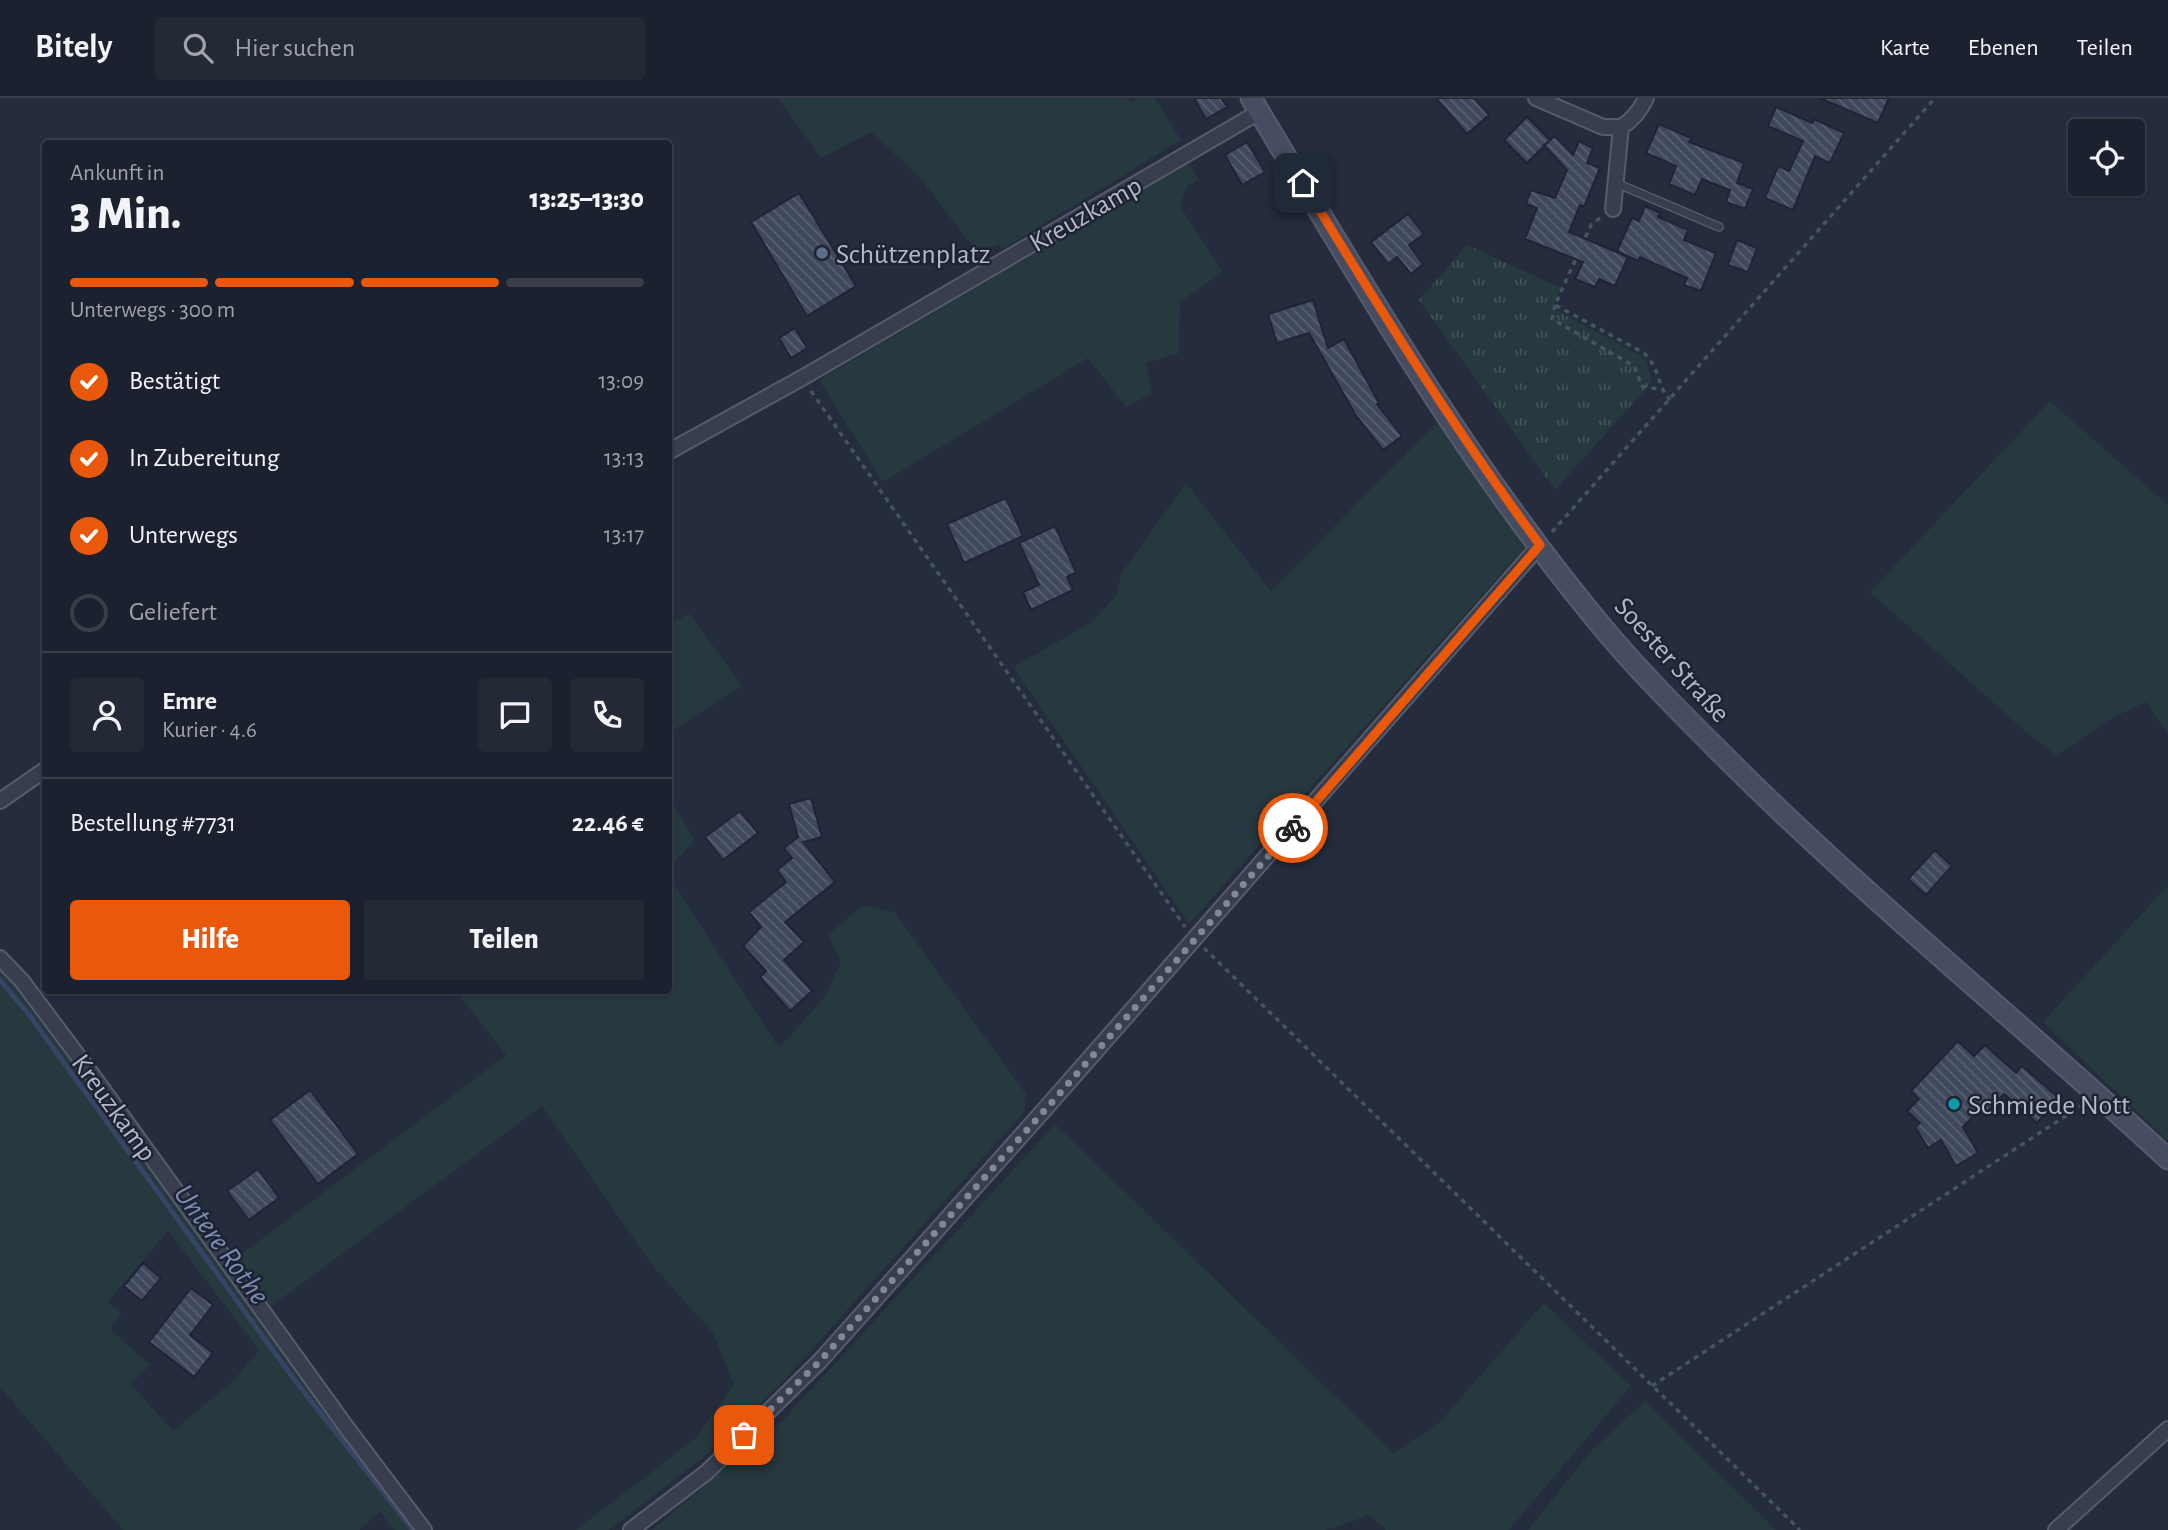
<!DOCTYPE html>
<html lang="de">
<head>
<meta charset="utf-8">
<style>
  :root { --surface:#1b212e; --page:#242936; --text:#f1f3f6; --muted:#a0a3aa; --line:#393e4a; --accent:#ea580c }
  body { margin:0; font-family:"Alegreya Sans",sans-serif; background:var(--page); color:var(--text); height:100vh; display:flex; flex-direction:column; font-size:26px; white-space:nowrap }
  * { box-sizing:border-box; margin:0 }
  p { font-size:23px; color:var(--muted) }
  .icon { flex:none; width:38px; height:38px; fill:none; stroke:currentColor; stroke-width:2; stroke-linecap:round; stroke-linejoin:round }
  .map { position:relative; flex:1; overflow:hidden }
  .details { position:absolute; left:42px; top:42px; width:630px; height:854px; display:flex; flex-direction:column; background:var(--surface); border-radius:7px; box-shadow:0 2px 5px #0004,0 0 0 2px var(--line) }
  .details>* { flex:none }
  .buttons { position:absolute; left:2068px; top:21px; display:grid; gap:14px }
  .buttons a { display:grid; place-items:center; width:77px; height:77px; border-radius:7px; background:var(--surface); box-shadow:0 2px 5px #0004,0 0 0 2px var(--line); font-size:35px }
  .pin { position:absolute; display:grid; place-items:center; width:60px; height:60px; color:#fff; margin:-30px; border-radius:14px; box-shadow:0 4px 10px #0006 }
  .courier { position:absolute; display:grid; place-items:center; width:70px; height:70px; margin:-35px; border:5px solid #ea580c; border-radius:50%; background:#fff; color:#222; box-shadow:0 2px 9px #0007 }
  .headline em { font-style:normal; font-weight:800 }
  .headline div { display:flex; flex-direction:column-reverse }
  .headline { display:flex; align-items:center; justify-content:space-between; height:119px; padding:0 28px }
  h1 { font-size:46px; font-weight:800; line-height:52px }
  .bar { display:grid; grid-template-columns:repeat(4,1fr); gap:10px 7px; align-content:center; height:84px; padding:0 28px }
  .bar i { height:9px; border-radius:5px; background:var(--line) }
  .bar .current { background:var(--accent) }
  .bar p { grid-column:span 4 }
  .line { display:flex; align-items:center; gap:18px; padding:0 28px; border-top:2px solid var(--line) }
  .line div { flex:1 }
  .round { display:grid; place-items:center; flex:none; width:74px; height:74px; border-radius:7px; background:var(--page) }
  ol { padding:0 28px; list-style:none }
  li { display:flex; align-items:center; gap:21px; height:77px }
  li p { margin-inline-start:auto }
  li .icon { padding:7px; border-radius:50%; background:var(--accent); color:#fff; stroke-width:4 }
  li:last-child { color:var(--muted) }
  li i { width:38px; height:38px; border:4px solid var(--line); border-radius:50% }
  .primary-button { display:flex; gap:14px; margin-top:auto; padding:14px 28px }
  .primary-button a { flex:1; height:80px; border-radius:7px; background:var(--accent); color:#fff; font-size:28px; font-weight:800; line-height:80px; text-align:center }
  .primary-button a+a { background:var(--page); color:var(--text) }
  header { display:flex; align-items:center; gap:42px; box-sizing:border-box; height:98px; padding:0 35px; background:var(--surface); border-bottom:2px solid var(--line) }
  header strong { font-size:33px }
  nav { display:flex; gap:38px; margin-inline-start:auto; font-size:24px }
  .search { width:490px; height:63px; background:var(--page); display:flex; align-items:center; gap:18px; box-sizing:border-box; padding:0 24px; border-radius:7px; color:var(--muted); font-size:26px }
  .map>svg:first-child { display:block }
  .grass { fill:#26393f; fill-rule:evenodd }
  .park { fill:url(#park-tufts) }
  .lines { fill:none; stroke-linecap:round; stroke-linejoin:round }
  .stream { stroke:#384465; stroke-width:5 }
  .building { fill:url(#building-back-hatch); stroke:#1f2535; stroke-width:2 }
  .lane-casing { stroke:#565c6c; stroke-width:10 }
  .street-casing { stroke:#565c6c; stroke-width:18 }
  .secondary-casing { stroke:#565c6c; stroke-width:23 }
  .path { stroke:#44565c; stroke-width:3.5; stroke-dasharray:5 5; stroke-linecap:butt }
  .lane { stroke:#383e4e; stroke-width:7 }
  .street { stroke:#383e4e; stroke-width:14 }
  .secondary { stroke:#464c61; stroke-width:19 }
  .done { stroke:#828898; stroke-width:7; stroke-dasharray:0 12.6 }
  .route { stroke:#ea580c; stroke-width:9 }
  .service-dot { fill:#5c6f8a; stroke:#1d2333; stroke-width:2.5 }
  .culture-dot { fill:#0f9aa8; stroke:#1d2333; stroke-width:2.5 }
  .labels { text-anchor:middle; stroke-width:5; stroke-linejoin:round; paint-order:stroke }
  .street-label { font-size:28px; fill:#b4b9c9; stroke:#1d2333 }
  .poi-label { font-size:28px; fill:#b4b9c9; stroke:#1d2333; text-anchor:start }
  .water-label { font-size:30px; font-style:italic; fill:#7c8bb1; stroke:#1d2333 }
</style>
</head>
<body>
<header>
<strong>Bitely</strong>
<div class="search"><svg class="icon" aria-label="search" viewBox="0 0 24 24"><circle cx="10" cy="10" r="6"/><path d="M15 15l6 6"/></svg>Hier suchen</div>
<nav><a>Karte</a><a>Ebenen</a><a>Teilen</a></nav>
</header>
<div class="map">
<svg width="2168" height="1432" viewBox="0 0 2168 1432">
  <defs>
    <pattern id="park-tufts" width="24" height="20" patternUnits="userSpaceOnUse" patternTransform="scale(1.75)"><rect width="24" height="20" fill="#26393f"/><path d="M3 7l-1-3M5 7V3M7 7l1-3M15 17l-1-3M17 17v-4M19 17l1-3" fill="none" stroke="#435459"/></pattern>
    <pattern id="building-back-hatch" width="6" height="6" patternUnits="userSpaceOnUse" patternTransform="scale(1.75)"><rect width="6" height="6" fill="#40485e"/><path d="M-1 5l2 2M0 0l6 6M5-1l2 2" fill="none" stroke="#596074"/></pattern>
  </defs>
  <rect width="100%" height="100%" fill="#242c3e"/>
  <path class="grass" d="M778 0H1128L1131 4 1140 0H1155L1181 42 1003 151 998 146 979 157 921 81 872 34 821 60Z
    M1188 65 1199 81 1186 89 1180 108 1223 174 1180 204 1179 255 1146 265 1152 295 1126 309 1088 260 883 384 819 282Z
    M2050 303 2168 407V637L2146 604 2114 619 2057 658 2027 635 1870 494Z
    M1440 321 1524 450 1189 826 1013 569 1092 524 1116 498 1121 476 1186 385 1271 493Z
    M690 516 742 588 669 635V525Z
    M668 699 695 742 669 770 668 769Z
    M669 778 779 950 825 899 841 864 828 837 863 807 895 815 1026 996 1025 1013 782 1285 701 1361 609 1432H576L697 1339 734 1286 713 1235 652 1167 542 1008 270 1209 235 1161 506 957 456 893 668 892Z
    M2168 787V1043L2043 924Z
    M0 866 166 1085 302 1279 420 1432H394L380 1414 359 1432H123L0 1289ZM168 1133 259 1252 234 1282 173 1333 131 1286 150 1267 110 1231 122 1216 108 1204Z
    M1055 1026 1394 1355 1439 1325 1544 1205 1631 1288 1509 1432H1386L1369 1417 1326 1432H652L784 1321Z
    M1645 1303 1776 1432H1528L1591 1353Z"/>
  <path class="park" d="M1467 147 1561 190 1552 210 1645 260 1652 284 1555 392 1419 202Z"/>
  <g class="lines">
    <path class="stream" d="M0 882 27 914 296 1284 413 1432"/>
  </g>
  <path class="building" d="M1194 0H1221L1227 9 1206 21Z
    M1436 0H1474L1489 17 1467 36Z
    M1820 0H1889L1878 25Z
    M1776 9 1812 25 1814 21 1844 35 1830 65 1815 58 1793 112 1765 100 1778 68 1789 73 1803 43 1768 28Z
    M1527 19 1550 42 1527 65 1504 42Z
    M1659 26 1691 40 1689 44 1744 65 1737 85 1753 91 1745 111 1726 104 1730 92 1702 81 1695 97 1669 86 1676 68 1646 55Z
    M1555 38 1573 57 1579 43 1593 50 1587 65 1600 70 1584 109 1580 107 1569 134 1628 159 1615 188 1599 181 1595 189 1575 181 1583 164 1525 141 1537 110 1526 106 1531 92 1555 100 1567 72 1544 47Z
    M1247 44 1265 74 1242 87 1225 57Z
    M799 95 856 188 807 218 751 124Z
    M1645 108 1660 115 1658 119 1688 132 1684 142 1716 155 1701 193 1684 187 1687 180 1640 159 1638 163 1617 153 1632 120 1639 123Z
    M1408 116 1424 136 1409 147 1423 166 1411 176 1397 159 1388 166 1371 144Z
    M1737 142 1757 150 1748 174 1728 167Z
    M1313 202 1328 250 1344 241 1379 305 1377 306 1402 338 1383 352 1355 316 1309 235 1277 245 1268 216Z
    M795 230 807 250 791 260 779 240Z
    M1006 400 1023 438 964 465 947 426Z
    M1055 428 1076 474 1067 479 1073 492 1031 512 1023 494 1039 487 1019 445Z
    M811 700 822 739 803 744 835 784 785 824 804 844 784 862 812 893 790 913 760 879 766 873 743 848 761 829 749 814 786 784 777 772 792 760 784 750 798 739 789 706Z
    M740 713 758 735 723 762 705 739Z
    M1935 752 1952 768 1926 797 1908 781Z
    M1958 943 1974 958 1985 947 2016 975 2022 968 2059 1000 2037 1025 2004 996 1984 1017 1979 1012 1963 1029 1978 1055 1956 1068 1941 1042 1928 1050 1915 1029 1920 1025 1907 1013 1919 1001 1911 993Z
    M310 992 358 1056 318 1086 270 1022Z
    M258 1071 279 1100 249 1122 227 1093Z
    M143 1165 161 1180 142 1203 124 1188Z
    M191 1190 213 1207 190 1237 213 1255 194 1279 149 1244Z"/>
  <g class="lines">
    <defs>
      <path id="lane" d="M1616 85 1719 129"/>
      <path id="street" d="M1536 0 1603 29H1621
        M1613 111 1621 29C1633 22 1640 13 1646 0
        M668 354 802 280 1259 14
        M0 703 46 671
        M0 860 22 883 93 978 347 1330 424 1432
        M631 1432 707 1374 820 1263 1045 1011 1540 447
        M2056 1432 2168 1331"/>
      <path id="secondary" d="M1251 0C1359 181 1473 376 1609 537 1643 577 1680 614 1717 651 1860 795 2019 923 2168 1061"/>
    </defs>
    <use href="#lane" class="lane-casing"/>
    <use href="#street" class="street-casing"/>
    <use href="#secondary" class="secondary-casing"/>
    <path class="path" d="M1600 120 1591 127 1555 207 1644 255C1660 270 1657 288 1670 302
      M1555 207 1552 221 1634 268 1642 288 1663 292
      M811 293 1185 829
      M1552 434 1935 0
      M1204 850 1800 1432
      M1652 1288 2084 1006"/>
    <use href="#lane" class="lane"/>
    <use href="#street" class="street"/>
    <use href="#secondary" class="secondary"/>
  </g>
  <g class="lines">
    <path class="done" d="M744 1337 820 1263 1045 1012 1293 730"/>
    <path class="route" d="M1293 730 1540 447C1454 331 1378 208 1303 85"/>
  </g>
  <circle class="service-dot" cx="822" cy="155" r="7"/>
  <circle class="culture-dot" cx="1954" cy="1006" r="7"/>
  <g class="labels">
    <g class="street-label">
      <text transform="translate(1085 115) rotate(-30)" y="10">Kreuzkamp</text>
      <text transform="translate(1673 561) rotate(48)" y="10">Soester Straße</text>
      <text transform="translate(115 1009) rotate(54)" y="10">Kreuzkamp</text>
    </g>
    <g class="poi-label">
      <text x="836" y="165">Schützenplatz</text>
      <text x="1968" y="1016">Schmiede Nott</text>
    </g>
    <g class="water-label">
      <text transform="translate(222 1146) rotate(54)" y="10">Untere Rothe</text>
    </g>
  </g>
</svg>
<div class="buttons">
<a><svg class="icon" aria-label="locate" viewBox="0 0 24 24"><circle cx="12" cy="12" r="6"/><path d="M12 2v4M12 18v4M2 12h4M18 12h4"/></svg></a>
</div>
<div class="pin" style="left:744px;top:1337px;background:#ea580c"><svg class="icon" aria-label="bag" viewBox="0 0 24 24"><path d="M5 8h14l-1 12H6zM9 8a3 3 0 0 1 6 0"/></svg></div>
<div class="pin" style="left:1303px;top:85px;background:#1f2937"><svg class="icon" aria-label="home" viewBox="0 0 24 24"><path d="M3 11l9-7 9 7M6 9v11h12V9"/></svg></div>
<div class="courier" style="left:1293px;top:730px"><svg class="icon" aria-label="bike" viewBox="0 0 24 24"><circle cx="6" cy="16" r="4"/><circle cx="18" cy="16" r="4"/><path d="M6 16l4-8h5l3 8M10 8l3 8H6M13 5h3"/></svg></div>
<section class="details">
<div class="headline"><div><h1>3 Min.</h1><p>Ankunft in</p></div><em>13:25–13:30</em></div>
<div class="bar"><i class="current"></i><i class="current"></i><i class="current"></i><i></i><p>Unterwegs · 300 m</p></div>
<ol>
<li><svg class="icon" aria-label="check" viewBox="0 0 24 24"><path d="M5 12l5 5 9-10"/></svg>Bestätigt<p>13:09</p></li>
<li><svg class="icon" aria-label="check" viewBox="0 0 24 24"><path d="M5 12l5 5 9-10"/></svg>In Zubereitung<p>13:13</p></li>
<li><svg class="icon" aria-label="check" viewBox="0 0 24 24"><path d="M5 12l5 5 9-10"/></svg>Unterwegs<p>13:17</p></li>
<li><i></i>Geliefert</li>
</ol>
<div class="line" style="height:126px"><a class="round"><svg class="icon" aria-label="person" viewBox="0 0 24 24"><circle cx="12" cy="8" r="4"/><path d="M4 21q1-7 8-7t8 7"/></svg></a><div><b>Emre</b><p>Kurier · 4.6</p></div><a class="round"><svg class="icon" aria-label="chat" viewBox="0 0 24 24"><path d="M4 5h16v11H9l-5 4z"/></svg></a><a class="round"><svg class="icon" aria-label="phone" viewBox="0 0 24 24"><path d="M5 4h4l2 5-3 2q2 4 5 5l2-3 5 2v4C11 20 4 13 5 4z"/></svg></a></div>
<div class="line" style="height:91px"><div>Bestellung #7731</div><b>22.46 €</b></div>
<div class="primary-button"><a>Hilfe</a><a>Teilen</a></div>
</section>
</div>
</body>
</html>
